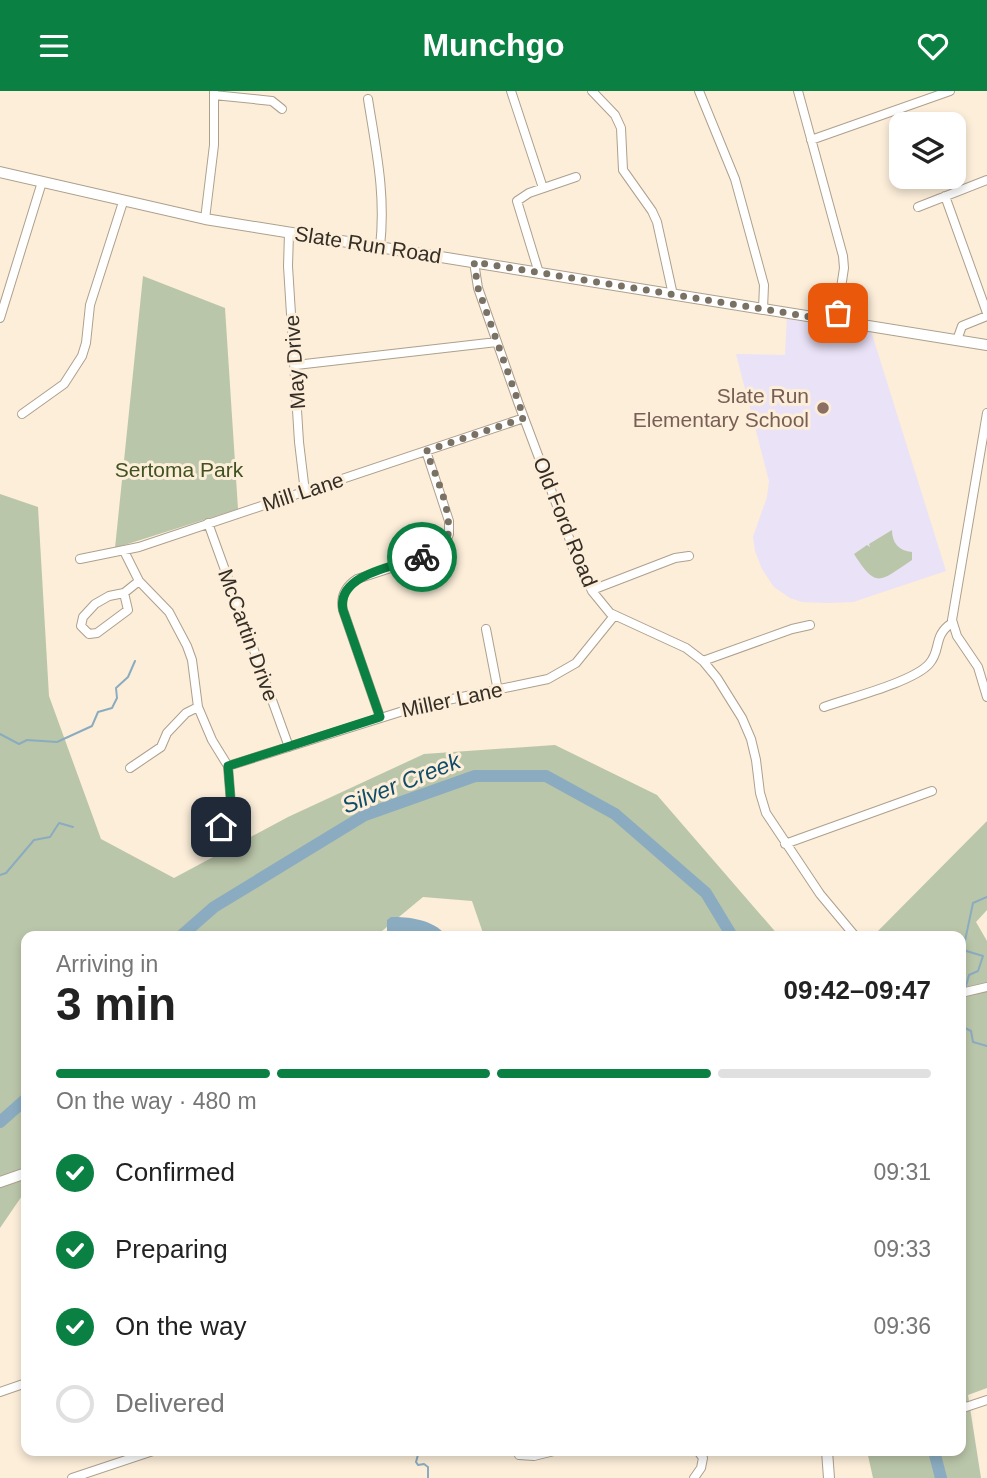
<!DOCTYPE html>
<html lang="en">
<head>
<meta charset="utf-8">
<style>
  :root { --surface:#fff; --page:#f2f2f2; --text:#222; --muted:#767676; --line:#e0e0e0; --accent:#0b8043 }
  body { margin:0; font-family:Arial,sans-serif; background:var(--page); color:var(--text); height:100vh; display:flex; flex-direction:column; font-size:26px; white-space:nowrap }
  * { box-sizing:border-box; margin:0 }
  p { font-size:23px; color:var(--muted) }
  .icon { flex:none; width:38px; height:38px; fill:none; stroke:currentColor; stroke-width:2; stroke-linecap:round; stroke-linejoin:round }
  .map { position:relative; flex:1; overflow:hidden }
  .side { position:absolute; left:21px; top:840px; width:945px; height:525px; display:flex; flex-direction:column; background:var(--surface); border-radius:14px; box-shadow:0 4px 10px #0003 }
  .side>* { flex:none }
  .controls { position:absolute; left:889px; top:21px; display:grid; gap:14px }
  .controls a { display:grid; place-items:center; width:77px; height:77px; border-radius:14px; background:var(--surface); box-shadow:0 4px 10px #0003; font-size:35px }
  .pin { position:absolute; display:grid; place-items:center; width:60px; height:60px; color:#fff; margin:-30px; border-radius:14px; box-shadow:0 4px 10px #0006 }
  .courier { position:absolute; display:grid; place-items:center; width:70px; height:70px; margin:-35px; border:5px solid #0b8043; border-radius:50%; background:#fff; color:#222; box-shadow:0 2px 9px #0007 }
  .overview em { font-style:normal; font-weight:700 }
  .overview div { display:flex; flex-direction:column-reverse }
  .overview { display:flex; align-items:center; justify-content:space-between; height:119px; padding:0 35px }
  h1 { font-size:46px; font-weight:700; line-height:52px }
  .bar { display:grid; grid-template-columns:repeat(4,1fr); gap:10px 7px; align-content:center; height:84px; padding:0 35px }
  .bar i { height:9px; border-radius:5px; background:var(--line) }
  .bar .active { background:var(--accent) }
  .bar p { grid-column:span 4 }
  ol { padding:0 35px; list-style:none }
  li { display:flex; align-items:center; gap:21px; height:77px }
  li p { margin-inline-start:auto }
  li .icon { padding:7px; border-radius:50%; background:var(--accent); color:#fff; stroke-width:4 }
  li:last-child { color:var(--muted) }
  li i { width:38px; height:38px; border:4px solid var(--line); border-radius:50% }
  header { display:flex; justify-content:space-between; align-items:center; height:91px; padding:0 35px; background:var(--accent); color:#fff; font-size:32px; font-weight:700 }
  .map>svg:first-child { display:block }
  .education { fill:#eae2f7 }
  .green { fill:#bac6a9 }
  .water { fill:#8bacc0 }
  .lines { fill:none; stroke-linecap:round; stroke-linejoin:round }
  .stream { stroke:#8bacc0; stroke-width:2 }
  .river { stroke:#8bacc0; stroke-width:12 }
  .minor-casing { stroke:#ada08d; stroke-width:10 }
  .tertiary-casing { stroke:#ada08d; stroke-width:12 }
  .minor { stroke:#fff; stroke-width:8 }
  .tertiary { stroke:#fff; stroke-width:10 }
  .done { stroke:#7a7165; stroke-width:7; stroke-dasharray:0 12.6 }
  .route { stroke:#0b8043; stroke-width:9 }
  .education-dot { fill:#8d6e63; stroke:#fceed9; stroke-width:2.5 }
  .labels { text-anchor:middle; stroke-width:6; stroke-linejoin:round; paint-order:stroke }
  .street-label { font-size:21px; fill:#342e26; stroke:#fceed9 }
  .education-label { font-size:21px; fill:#785e54; stroke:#fceed9; text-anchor:end }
  .park-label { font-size:21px; fill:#415221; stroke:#fceed9 }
  .water-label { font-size:23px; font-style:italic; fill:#0f4d6a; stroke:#fceed9 }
</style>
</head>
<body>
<header><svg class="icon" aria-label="menu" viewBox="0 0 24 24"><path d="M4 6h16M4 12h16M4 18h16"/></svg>Munchgo<svg class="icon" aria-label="heart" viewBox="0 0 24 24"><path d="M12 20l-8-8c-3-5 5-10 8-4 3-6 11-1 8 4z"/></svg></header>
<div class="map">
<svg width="987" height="1387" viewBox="0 0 987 1387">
  <rect width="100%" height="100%" fill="#fceed9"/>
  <path class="education" d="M787 225 871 240 946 480 853 511 827 512 802 511 790 507 774 496 762 478 755 460 753 446 767 406 769 390 736 263 785 264Z"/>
  <path class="green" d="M143 185 225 217 238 418 115 457Z
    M0 403 38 416 49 605 101 748 174 787 288 726 424 663 555 654 657 704 779 845H484L472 810 423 806 376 845H26V1099L0 1137Z
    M892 439C892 452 899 460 912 461V469C880 490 877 499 854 463L867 454 870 456 869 453Z
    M987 730V819L976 831 987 850V1297L968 1304 981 1387H873L867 1360H961V845H873Z"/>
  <path class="water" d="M391 826C409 826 429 828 443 841V845H387V829Z"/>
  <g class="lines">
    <path class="stream" d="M0 643 19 653 27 649 57 651 92 635 98 621 112 617 117 607 116 597 128 586 135 570
      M0 784 6 782 34 749 50 746 59 732 73 736
      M966 895 969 884 978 880 983 865 963 859 973 812 987 806
      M961 915 964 906
      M961 935 971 940 973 951 987 955
      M419 1360 416 1371 418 1374 424 1373 428 1376V1387"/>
    <path class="river" d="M181 845 214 816 365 724 475 685H546L615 723 706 802 732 845
      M0 1031 26 1008
      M934 1360 941 1387"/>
    <defs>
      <path id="minor" d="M511 0 543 97
        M592 0 615 24 621 37 623 79 652 120 657 131 673 204
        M699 0 735 88 764 194 763 218
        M798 0 843 165 844 177 836 230
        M214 4 272 10 282 18
        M368 8C376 59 386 103 380 156
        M811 49 950 0
        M945 105 987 222
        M918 116 987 89
        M205 128 214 54V0
        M289 142 288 175 299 351 305 401
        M474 171 478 197 518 311 574 460 592 500 610 522 686 557 703 570 717 587 742 627 751 648 756 669 760 702 766 722 820 803 855 845
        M539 182 517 110 529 102 576 86
        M0 227 42 91
        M957 249 962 235 987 225
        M296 274 497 251
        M987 322 952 529 957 545 978 576 987 606
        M22 323 64 293 82 265 86 252 90 214 123 111
        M208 432 289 656
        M124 460 139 490 169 521 187 555 192 569 198 616 212 649 228 675 231 713 237 730
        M80 468 139 456 524 327
        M592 499 675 467 689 465
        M124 502 128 519 97 542 89 543 81 535 83 526 95 513 109 505 124 502 139 490
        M486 538 498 600
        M703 570 792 538 810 534
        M824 616C849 607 913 591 929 573 942 559 932 545 952 532
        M380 626 343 519C340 505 345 496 357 488L434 463 445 453 449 443V430L426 360
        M228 675 419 615 548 588 576 572 614 525
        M130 677 161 656 167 642 186 622 198 616
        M229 735 221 736 213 733 212 725 217 716 231 713
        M785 753 932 700
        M961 902 987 896
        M0 1301 26 1292
        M961 1313 966 1316 987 1309
        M519 1364 534 1365 554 1360
        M72 1387 153 1360
        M694 1387 701 1377 703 1367 698 1360"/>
      <path id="tertiary" d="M0 81 205 128 987 254
        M0 1091 26 1082
        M827 1360 829 1387"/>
    </defs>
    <use href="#minor" class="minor-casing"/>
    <use href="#tertiary" class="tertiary-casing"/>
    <use href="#minor" class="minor"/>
    <use href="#tertiary" class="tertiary"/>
  </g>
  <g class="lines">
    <path class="done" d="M422 466C427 465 434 464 438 461 464 443 435 383 426 360L524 327 478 197 474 171 836 230 838 222"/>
    <path class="route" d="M221 736 213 733 212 725 217 716 231 713 228 675 380 626 343 519C336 483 396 475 422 466"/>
  </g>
  <circle class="education-dot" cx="823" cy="317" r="7"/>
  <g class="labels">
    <g class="street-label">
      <text transform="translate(368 154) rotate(9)" y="7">Slate Run Road</text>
      <text transform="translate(295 271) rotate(-94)" y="7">May Drive</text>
      <text transform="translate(303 401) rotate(-18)" y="7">Mill Lane</text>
      <text transform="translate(565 431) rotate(68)" y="7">Old Ford Road</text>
      <text transform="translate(248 544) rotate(70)" y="7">McCartin Drive</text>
      <text transform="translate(452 609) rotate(-12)" y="7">Miller Lane</text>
    </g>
    <g class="education-label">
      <text x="809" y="312">Slate Run<tspan x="809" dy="24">Elementary School</tspan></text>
    </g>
    <g class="park-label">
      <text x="179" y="386">Sertoma Park</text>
    </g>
    <g class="water-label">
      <text transform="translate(401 692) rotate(-22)" y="8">Silver Creek</text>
    </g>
  </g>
</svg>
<div class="controls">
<a><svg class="icon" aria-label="layers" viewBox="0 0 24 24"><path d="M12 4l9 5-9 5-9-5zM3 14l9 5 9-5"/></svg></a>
</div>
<div class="pin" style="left:838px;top:222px;background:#ea580c"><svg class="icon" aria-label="bag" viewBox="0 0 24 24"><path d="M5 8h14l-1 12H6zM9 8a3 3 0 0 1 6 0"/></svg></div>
<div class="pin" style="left:221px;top:736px;background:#1f2937"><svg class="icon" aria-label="home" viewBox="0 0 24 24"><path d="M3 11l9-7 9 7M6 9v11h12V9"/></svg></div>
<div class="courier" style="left:422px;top:466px"><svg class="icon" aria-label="bike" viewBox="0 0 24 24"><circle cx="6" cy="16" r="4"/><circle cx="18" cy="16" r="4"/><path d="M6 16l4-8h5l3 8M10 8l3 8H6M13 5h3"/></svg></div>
<section class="side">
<div class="overview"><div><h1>3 min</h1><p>Arriving in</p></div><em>09:42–09:47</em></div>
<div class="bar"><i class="active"></i><i class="active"></i><i class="active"></i><i></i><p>On the way · 480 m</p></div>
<ol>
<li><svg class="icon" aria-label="check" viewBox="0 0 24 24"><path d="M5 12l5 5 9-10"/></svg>Confirmed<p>09:31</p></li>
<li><svg class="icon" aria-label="check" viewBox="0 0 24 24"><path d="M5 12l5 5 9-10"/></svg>Preparing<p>09:33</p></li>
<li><svg class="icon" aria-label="check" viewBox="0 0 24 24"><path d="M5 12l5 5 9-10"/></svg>On the way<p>09:36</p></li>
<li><i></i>Delivered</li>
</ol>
</section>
</div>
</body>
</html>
